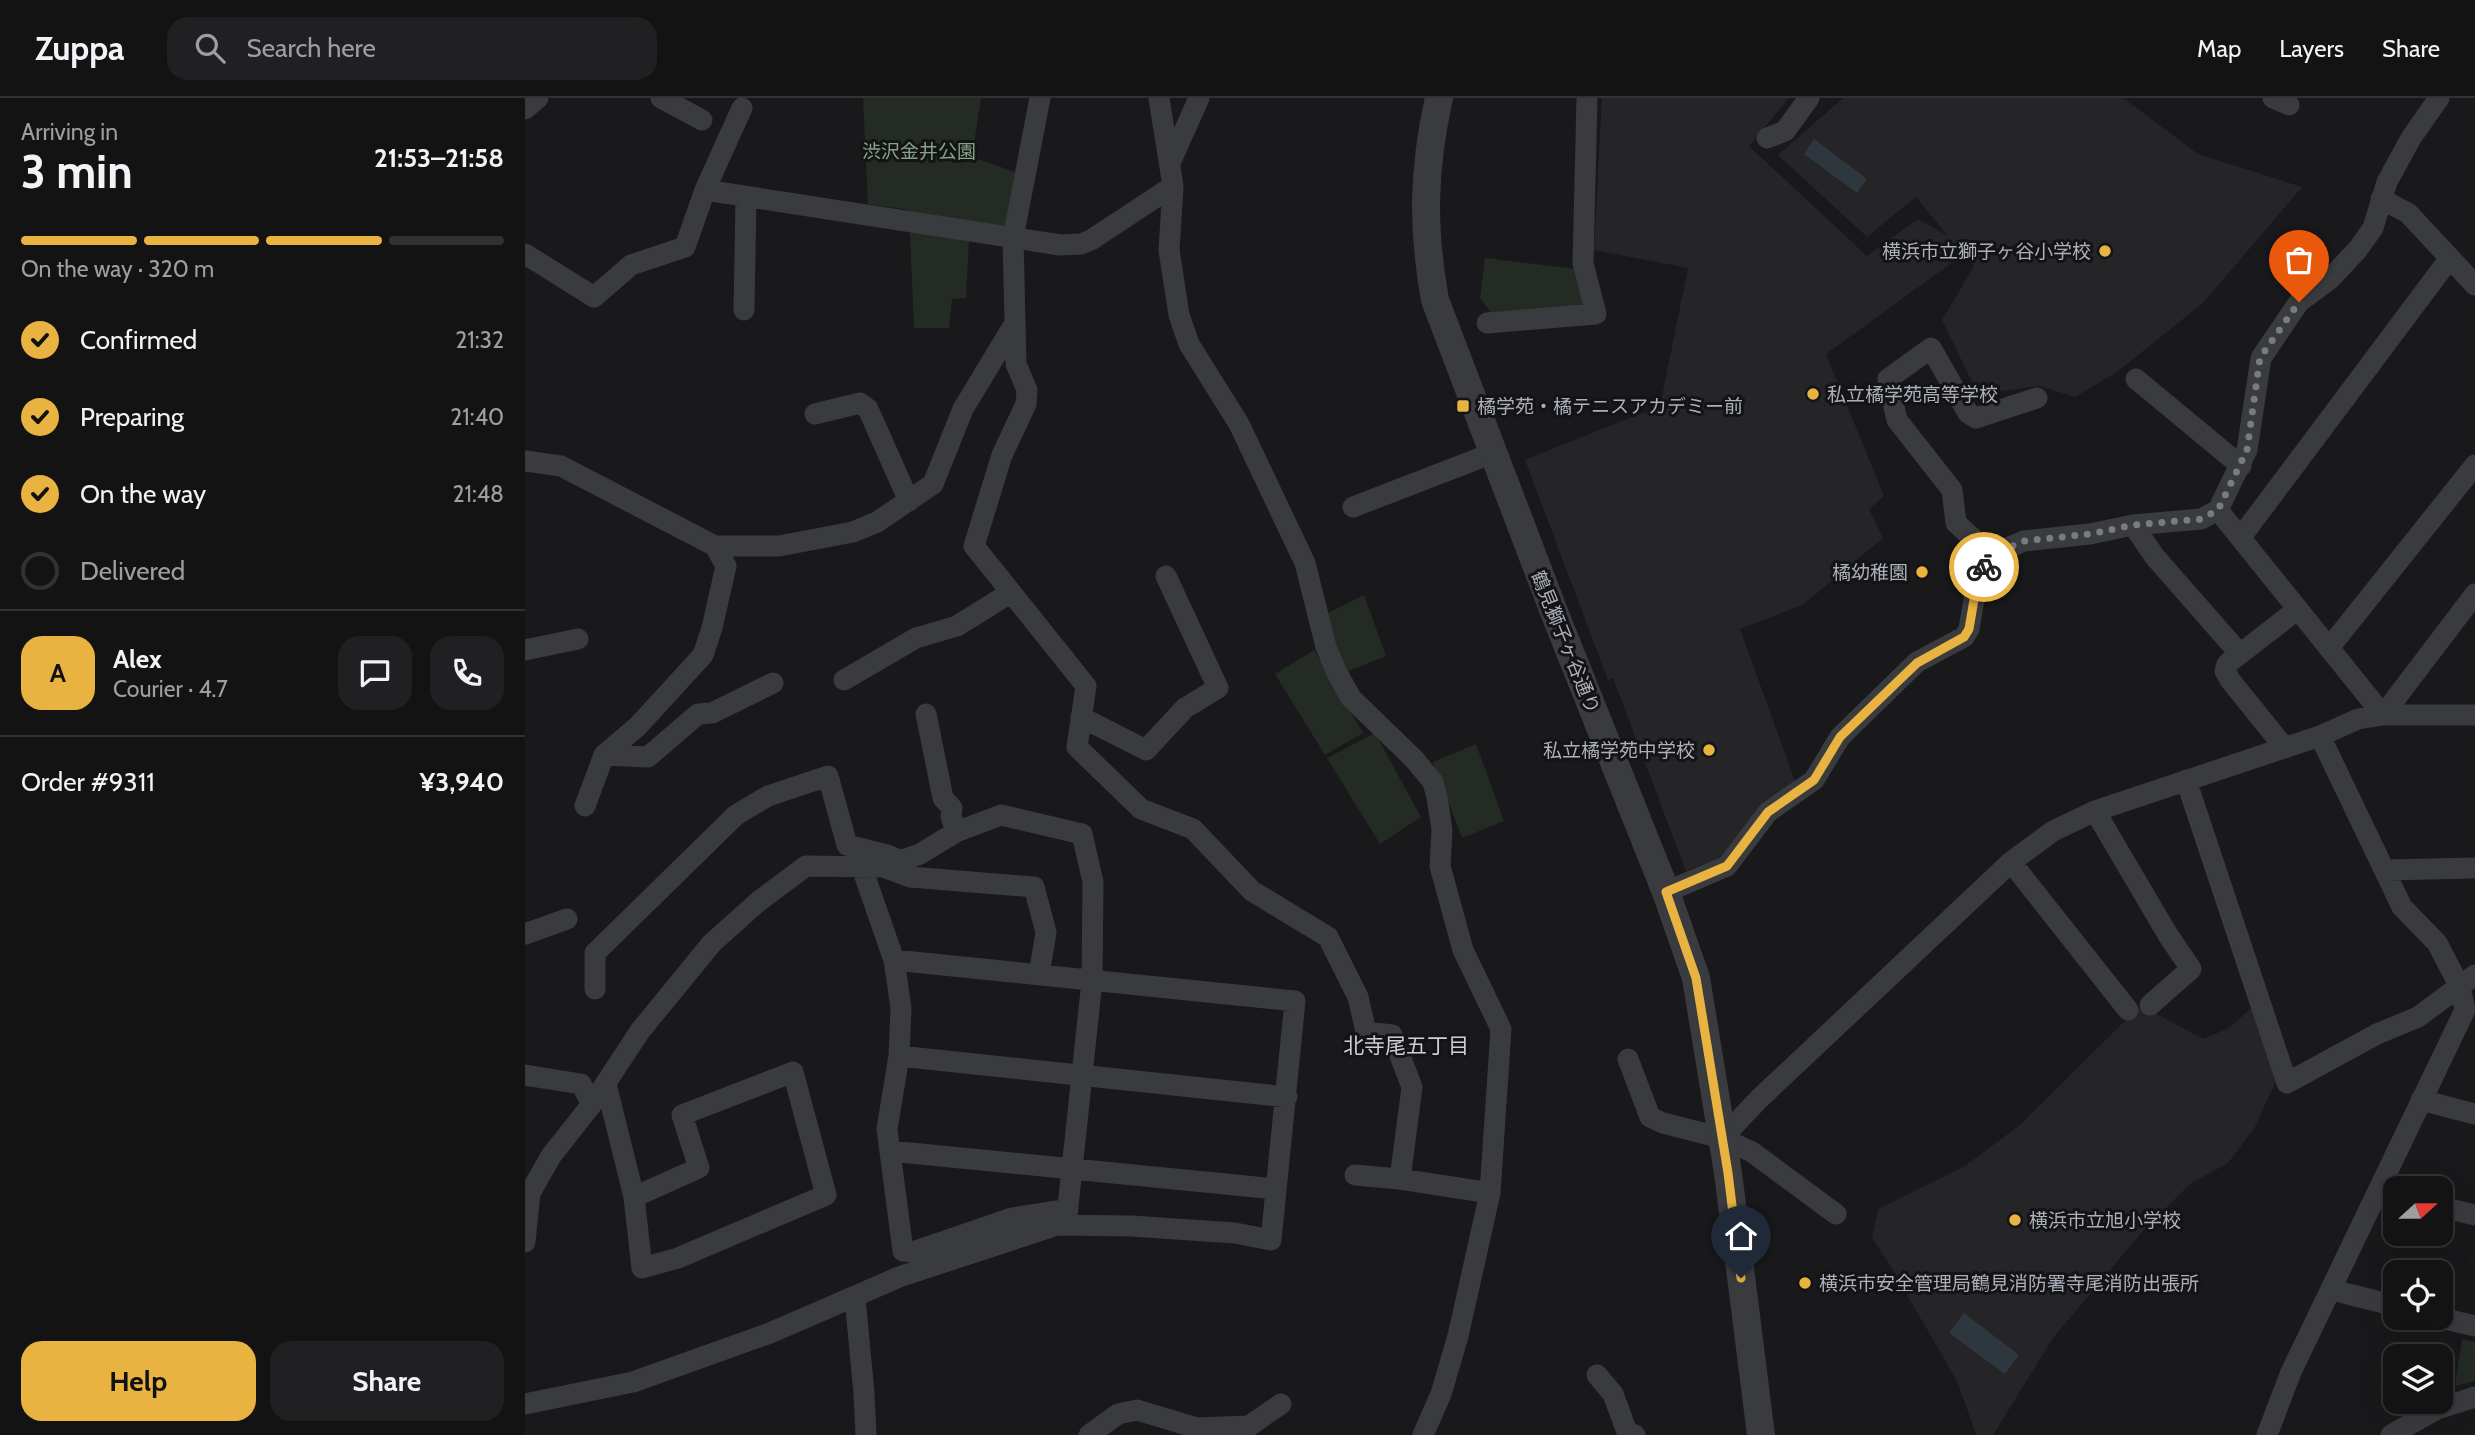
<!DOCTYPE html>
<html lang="en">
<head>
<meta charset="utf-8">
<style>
  :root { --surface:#131314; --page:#202022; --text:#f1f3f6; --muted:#9d9ea0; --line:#323234; --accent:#e9b342 }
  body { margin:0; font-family:Cabin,"Noto Sans JP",sans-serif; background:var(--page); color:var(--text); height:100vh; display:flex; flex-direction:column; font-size:26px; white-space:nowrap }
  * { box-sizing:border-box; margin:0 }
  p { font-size:23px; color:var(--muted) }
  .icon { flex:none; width:38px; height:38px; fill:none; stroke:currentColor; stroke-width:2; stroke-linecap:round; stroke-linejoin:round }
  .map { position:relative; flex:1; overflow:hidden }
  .sheet { display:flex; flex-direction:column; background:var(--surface); width:525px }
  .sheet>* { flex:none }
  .needle { width:46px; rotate:69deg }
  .fabs { position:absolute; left:1858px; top:1078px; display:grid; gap:14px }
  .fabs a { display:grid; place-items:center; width:70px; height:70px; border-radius:14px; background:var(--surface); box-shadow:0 7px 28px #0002,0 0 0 2px var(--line); font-size:35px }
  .pin { position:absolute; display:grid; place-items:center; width:60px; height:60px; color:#fff; margin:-72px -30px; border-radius:50% 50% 50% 0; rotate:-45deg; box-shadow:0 0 7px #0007 }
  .pin .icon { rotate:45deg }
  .courier { position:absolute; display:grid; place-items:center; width:70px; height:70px; margin:-35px; border:5px solid #e9b342; border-radius:50%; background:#fff; color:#222; box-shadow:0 2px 9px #0007 }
  .overview em { font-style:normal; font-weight:700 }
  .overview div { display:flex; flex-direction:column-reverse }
  .overview { display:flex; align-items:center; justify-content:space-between; height:119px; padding:0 21px }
  h1 { font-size:46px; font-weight:700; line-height:52px }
  .bar { display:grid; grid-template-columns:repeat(4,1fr); gap:10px 7px; align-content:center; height:84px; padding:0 21px }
  .bar i { height:9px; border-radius:5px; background:var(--line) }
  .bar .active { background:var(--accent) }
  .bar p { grid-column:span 4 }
  .line { display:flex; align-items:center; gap:18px; padding:0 21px; border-top:2px solid var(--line) }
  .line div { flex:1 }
  .round { display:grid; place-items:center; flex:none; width:74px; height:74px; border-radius:21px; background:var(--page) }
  ol { padding:0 21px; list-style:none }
  li { display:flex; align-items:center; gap:21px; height:77px }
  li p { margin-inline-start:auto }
  li .icon { padding:7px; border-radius:50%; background:var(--accent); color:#111; stroke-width:4 }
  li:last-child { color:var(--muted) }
  li i { width:38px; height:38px; border:4px solid var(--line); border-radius:50% }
  .action { display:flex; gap:14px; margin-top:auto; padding:14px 21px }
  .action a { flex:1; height:80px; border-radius:21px; background:var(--accent); color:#111; font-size:28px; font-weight:700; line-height:80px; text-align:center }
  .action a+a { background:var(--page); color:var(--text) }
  header { display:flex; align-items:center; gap:42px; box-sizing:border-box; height:98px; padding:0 35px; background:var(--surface); border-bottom:2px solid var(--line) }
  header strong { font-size:33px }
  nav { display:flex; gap:38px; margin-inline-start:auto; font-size:24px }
  .search { width:490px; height:63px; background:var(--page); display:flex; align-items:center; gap:18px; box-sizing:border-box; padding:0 24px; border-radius:21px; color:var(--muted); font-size:26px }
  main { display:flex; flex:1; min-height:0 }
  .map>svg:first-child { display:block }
  .built { fill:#252528 }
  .green { fill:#232b24 }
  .water { fill:#2f373e }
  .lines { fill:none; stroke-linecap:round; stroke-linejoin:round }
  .minor { stroke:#3a3b3f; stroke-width:21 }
  .tertiary { stroke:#3a3b3f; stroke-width:28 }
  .done { stroke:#797b82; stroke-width:7; stroke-dasharray:0 12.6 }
  .route { stroke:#e9b342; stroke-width:9 }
  .poi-dot { fill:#e9b342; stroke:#141416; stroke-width:2.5 }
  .labels { text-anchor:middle; stroke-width:6; stroke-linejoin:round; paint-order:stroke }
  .park-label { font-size:19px; fill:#84a386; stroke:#141416 }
  .poi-label { font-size:19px; fill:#acb0ba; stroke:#141416; text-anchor:start }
  .street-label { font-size:19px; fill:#acb0ba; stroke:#141416 }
  .neighbourhood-label { font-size:21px; fill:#cccfd6; stroke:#141416 }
</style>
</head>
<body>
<header>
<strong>Zuppa</strong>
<div class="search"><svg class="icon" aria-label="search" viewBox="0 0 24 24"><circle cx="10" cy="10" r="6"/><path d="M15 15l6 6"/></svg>Search here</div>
<nav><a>Map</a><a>Layers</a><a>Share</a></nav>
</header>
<main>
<section class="sheet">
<div class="overview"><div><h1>3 min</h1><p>Arriving in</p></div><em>21:53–21:58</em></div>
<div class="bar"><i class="active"></i><i class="active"></i><i class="active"></i><i></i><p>On the way · 320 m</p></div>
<ol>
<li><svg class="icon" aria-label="check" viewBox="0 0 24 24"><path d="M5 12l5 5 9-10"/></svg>Confirmed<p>21:32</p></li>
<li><svg class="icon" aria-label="check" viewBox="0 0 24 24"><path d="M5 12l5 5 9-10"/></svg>Preparing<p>21:40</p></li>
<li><svg class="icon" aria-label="check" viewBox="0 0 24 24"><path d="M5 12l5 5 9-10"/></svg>On the way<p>21:48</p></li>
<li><i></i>Delivered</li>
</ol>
<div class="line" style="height:126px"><b class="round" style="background:var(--accent);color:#111">A</b><div><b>Alex</b><p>Courier · 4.7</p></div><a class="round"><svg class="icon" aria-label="chat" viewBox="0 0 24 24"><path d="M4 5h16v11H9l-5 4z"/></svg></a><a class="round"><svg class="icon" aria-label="phone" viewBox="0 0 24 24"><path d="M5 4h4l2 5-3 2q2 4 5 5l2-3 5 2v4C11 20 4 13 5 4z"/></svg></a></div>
<div class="line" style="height:91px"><div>Order #9311</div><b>¥3,940</b></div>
<div class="action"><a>Help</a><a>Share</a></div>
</section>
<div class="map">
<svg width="1950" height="1337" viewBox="0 0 1950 1337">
  <rect width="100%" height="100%" fill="#19191b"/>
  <path class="built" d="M1077 0H1264L1224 48 1342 158 1393 121 1423 138 1391 99 1342 139 1253 57 1318 0H1598L1673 56 1777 89 1679 204 1592 274 1550 299 1515 288 1453 296 1417 222 1449 168 1439 156 1301 256 1359 398 1344 411 1358 440 1279 506 1215 531 1270 683 1201 757 1161 773 1088 580 1083 582 1000 362 1135 308 1163 170 1069 152Z
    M1732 905 1754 976 1730 1029 1703 1065 1665 1086 1617 1134 1528 1240 1468 1337H1451L1433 1285 1366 1169 1347 1140 1353 1111 1440 1068 1495 1027 1609 914 1619 909 1678 941 1704 930Z"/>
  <path class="green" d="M338 0H456L447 59 490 74 480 128 445 123 441 200 427 201 424 230H389L384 112 343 106Z
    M960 160 1052 171 1062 208 967 216 955 200Z
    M839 497 861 558 821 574 799 517Z
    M789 552 838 635 800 657 750 576Z
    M850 635 896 719 855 746 802 660Z
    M951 646 979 723 937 740 908 664Z
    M1937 1241 1950 1244V1283L1930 1288Z"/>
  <path class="water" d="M1289 41 1342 81 1332 95 1279 56Z
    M1439 1215 1494 1257 1480 1276 1424 1235Z"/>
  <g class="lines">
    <path class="minor" d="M136 0 177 22
      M515 0 488 140 491 266 502 292 501 306 477 357 449 448 561 588 552 649 616 711 668 731 727 793 803 839 833 899 841 934 867 937 887 989 875 1081
      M634 0 648 88 644 152 654 217 664 246 714 326 780 465 801 549 812 575 826 600 889 661 908 684 912 699 917 732 915 768 938 852 976 931 965 1095 933 1238 916 1296 898 1337
      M1748 0 1764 7
      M0 11 13 0
      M1242 40 1260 33 1284 0
      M645 65 674 0
      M180 92 535 147 556 146 566 142 648 88
      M1856 101 1883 115 1950 187
      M0 156 69 199 106 167 160 149 180 92 217 10
      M219 212 221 99
      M962 225 1071 216 1058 165 1062 0
      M1611 281 1716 368
      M290 316 335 305 343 311 384 403
      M0 363 36 368 190 448H254L328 434 352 424 408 386 438 311 490 225
      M828 409 968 355
      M1608 427 1630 459 1715 556
      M1716 439 1925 160
      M1466 457 1431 425 1427 392 1372 322 1363 281 1406 250 1443 315 1451 320 1512 300
      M1804 550 1950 367
      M0 552 53 541
      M319 582 391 540 432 528 485 495
      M401 616 418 700 427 710 426 718 431 734
      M1858 617 1693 412 1722 352 1736 260 1774 204 1805 181 1833 151 1848 130 1862 84 1886 40 1914 0
      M1858 617 1950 496
      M556 619 621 652 660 610 693 590 641 478
      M1759 649 1705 582 1700 573 1702 566 1773 511
      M79 657 113 628 178 557 187 530 201 468 190 448
      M1661 682 1762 985 1852 936 1893 919 1950 877
      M60 708 79 657 123 659 173 616 187 615 248 585
      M1570 713 1643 837 1666 871 1625 907
      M1486 764 1603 912
      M358 769 385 779 509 789 521 834 514 877
      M337 770 369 862 376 910 374 958 362 1031 378 1153 388 1154 487 1120 543 1111
      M1859 772 1950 770
      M1141 794 1202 768 1243 714 1289 682 1315 639 1392 564 1439 539 1444 531 1453 478 1466 457 1499 443 1565 436 1608 427 1676 421 1693 412
      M0 836 42 821
      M70 891V855L211 717 243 698 303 678 322 747 362 757 376 763
      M374 958 762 999
      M1103 961 1125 1019 1138 1025 1197 1040 1227 1054 1311 1116
      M0 977 56 986 67 1006
      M81 986 109 1099 117 1170 153 1160 301 1097 268 974 157 1017 174 1070 109 1099
      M1896 1002 1950 1016
      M1197 1040 1234 1001 1486 764 1528 733 1570 713 1795 638 1833 621 1858 617H1950
      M365 1053 751 1091
      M830 1077 875 1081 965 1095
      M0 1094 5 1095 26 1058 67 1006 115 933 187 845 234 803 281 768 358 769 395 756 431 734 476 717 557 736 568 784 567 883 541 1127
      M1916 1109 1950 1117
      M0 1144 5 1095
      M1808 1190 1819 1195 1871 1208
      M330 1200 339 1295 341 1337
      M1916 1220 1950 1228
      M1072 1277 1088 1296 1102 1334 1110 1337
      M0 1306 108 1284 245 1235 374 1179 532 1127 606 1128 710 1135 746 1142 770 903 369 862
      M564 1337 593 1316 612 1312 672 1330 724 1328
      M717 1337 724 1328 756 1306
      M1742 1337 1766 1274 1940 912 1935 889 1912 845 1877 809 1795 638
      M1866 1337 1912 1311 1950 1299"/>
    <path class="tertiary" d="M914 0C898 72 897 129 910 202L1031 519 1141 794 1171 880 1203 1075 1236 1337"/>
  </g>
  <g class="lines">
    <path class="done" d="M1459 469 1466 457 1499 443 1565 436 1608 427 1676 421 1693 412 1722 352 1735 260 1774 204"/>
    <path class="route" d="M1216 1180 1203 1075 1171 880 1141 794 1202 768 1243 714 1289 682 1315 639 1392 565 1439 539 1444 531 1453 478 1459 469"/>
  </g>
  <g class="poi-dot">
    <circle cx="1580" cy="153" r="7"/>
    <circle cx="1288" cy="296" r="7"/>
    <rect x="931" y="301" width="14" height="14" rx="3.5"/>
    <circle cx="1397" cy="474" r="7"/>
    <circle cx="1184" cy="652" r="7"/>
    <circle cx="1490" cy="1122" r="7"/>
    <circle cx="1280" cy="1185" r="7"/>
  </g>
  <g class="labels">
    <g class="park-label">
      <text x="394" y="60">渋沢金井公園</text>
    </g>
    <g class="poi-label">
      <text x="1566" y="160" text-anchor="end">横浜市立獅子ヶ谷小学校</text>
      <text x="1302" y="303">私立橘学苑高等学校</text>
      <text x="952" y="315">橘学苑・橘テニスアカデミー前</text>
      <text x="1383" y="481" text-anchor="end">橘幼稚園</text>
      <text x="1170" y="659" text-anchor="end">私立橘学苑中学校</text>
      <text x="1504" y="1129">横浜市立旭小学校</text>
      <text x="1294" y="1192">横浜市安全管理局鶴見消防署寺尾消防出張所</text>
    </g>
    <g class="street-label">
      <text transform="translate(1041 544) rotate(68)" y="7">鶴見獅子ヶ谷通り</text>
    </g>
    <g class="neighbourhood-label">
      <text x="881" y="955">北寺尾五丁目</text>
    </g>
  </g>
</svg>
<div class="fabs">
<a><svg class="needle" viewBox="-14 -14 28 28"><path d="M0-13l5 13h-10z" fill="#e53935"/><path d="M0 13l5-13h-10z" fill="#9d9ea0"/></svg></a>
<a><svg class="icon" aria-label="locate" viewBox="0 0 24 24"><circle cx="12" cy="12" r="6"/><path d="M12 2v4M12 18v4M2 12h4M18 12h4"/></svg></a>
<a><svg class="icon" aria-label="layers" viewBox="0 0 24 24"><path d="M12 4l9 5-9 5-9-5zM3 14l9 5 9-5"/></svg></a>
</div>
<div class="pin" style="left:1774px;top:204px;background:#ea580c"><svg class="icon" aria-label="bag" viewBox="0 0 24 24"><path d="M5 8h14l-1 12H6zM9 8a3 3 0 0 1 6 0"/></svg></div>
<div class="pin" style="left:1216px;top:1180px;background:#1f2937"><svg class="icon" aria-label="home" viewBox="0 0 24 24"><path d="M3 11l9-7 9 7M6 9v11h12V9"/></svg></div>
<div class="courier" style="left:1459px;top:469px"><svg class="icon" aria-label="bike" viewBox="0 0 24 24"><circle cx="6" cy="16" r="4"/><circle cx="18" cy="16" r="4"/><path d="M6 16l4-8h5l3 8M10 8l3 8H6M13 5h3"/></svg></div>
</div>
</main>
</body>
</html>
